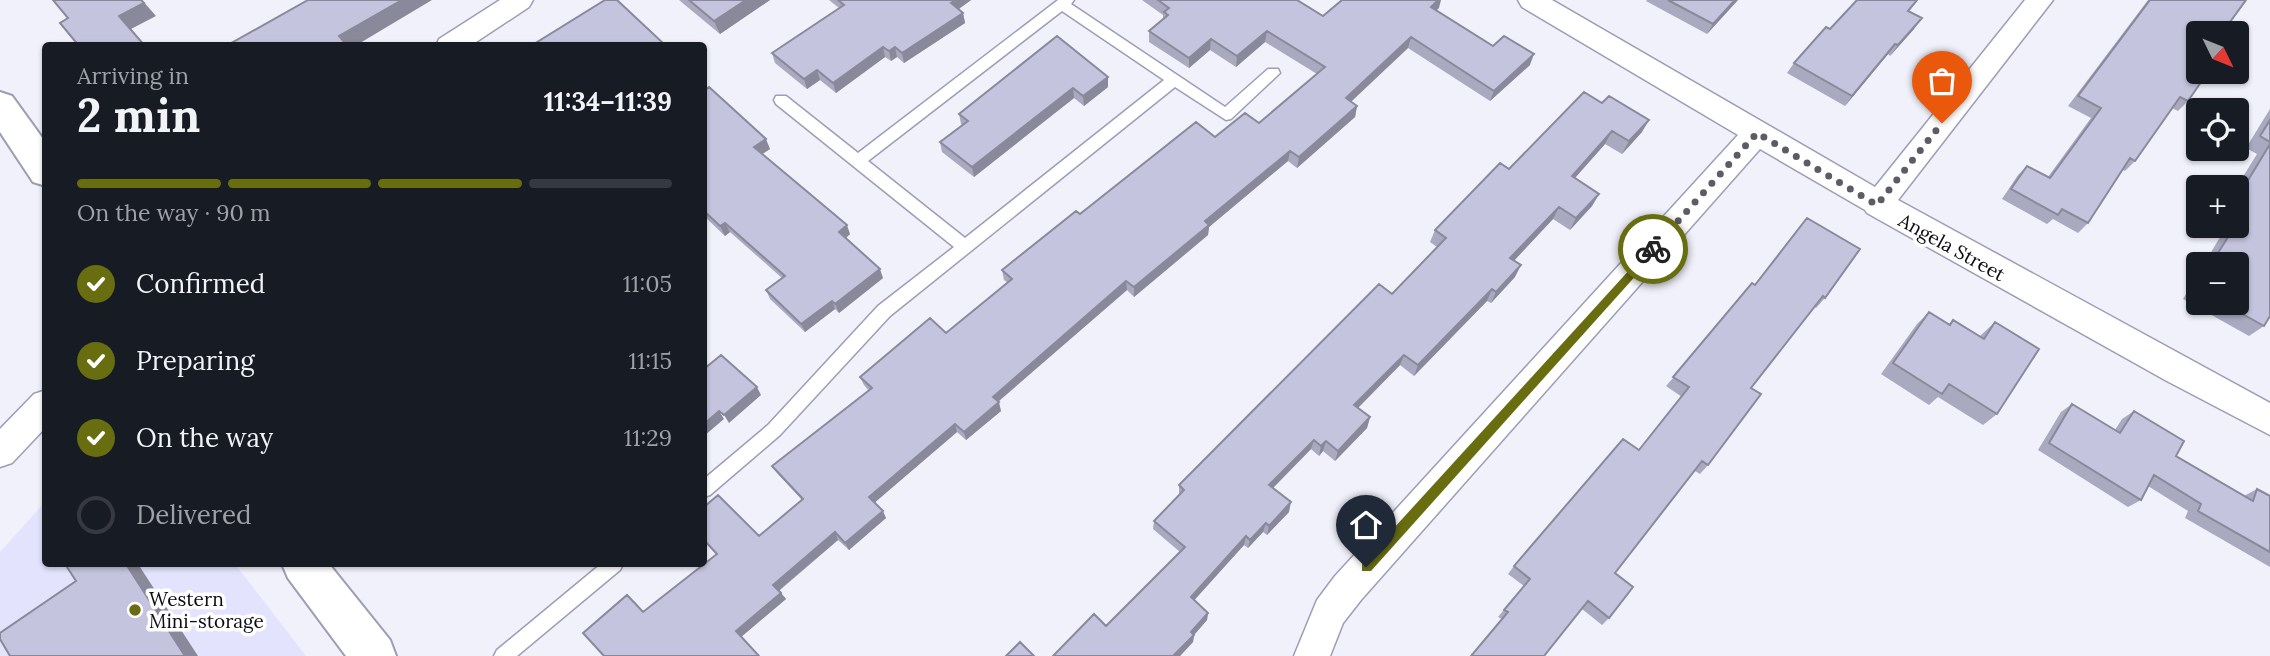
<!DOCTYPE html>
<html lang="en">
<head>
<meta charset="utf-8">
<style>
  :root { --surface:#171b24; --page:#20242c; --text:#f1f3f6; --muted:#9ea1a6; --line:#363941; --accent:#686d10 }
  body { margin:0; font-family:Lora,serif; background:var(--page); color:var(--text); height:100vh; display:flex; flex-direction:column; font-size:26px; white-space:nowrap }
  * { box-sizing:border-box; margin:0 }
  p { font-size:23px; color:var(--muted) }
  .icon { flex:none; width:38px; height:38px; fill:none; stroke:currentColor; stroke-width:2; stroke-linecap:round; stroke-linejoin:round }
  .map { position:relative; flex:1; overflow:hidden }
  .side { position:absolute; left:42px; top:42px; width:665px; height:525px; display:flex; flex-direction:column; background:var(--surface); border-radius:7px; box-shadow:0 2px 5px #0004 }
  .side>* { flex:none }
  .needle { width:46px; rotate:133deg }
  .controls { position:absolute; left:2186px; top:21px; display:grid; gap:14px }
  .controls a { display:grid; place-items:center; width:63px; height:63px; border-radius:7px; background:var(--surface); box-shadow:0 2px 5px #0004; font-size:35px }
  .pin { position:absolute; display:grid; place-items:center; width:60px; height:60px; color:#fff; margin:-72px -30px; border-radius:50% 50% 50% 0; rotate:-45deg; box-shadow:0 0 7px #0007 }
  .pin .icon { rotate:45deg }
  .courier { position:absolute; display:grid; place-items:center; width:70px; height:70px; margin:-35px; border:5px solid #686d10; border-radius:50%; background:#fff; color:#222; box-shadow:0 2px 9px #0007 }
  .summary em { font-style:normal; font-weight:700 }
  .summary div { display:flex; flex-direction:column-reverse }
  .summary { display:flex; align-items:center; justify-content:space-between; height:119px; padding:0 35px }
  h1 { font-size:46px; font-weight:700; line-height:52px }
  .bar { display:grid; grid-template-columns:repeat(4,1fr); gap:10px 7px; align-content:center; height:84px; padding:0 35px }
  .bar i { height:9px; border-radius:5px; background:var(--line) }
  .bar .selected { background:var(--accent) }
  .bar p { grid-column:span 4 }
  ol { padding:0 35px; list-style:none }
  li { display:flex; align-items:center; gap:21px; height:77px }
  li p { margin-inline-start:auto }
  li .icon { padding:7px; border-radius:50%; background:var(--accent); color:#fff; stroke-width:4 }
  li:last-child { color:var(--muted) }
  li i { width:38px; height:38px; border:4px solid var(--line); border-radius:50% }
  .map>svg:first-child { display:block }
  .built { fill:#e3e3fe }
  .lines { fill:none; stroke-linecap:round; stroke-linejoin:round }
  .service-casing { stroke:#9d9db5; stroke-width:3 }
  .minor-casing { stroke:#9d9db5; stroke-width:3 }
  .secondary-casing { stroke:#9d9db5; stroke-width:4 }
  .service { fill:#fff; fill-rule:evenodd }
  .minor { fill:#fff; fill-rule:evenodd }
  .secondary { fill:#fff; fill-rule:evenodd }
  .wall { fill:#a9a9bf }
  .shaded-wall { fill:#89899b }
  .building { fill:#c4c4de; stroke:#89899b; stroke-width:2 }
  .route { fill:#686d10 }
  .done { stroke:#5c5c65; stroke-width:7; stroke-dasharray:0 12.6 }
  .poi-dot { fill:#686d10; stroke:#fff; stroke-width:2.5 }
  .labels { text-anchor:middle; stroke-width:7; stroke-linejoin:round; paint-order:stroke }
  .street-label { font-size:19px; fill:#0c0c14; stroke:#fff }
  .poi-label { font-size:19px; fill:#0c0c14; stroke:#fff; text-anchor:start }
</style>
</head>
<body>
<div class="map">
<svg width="2270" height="656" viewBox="0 0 2270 656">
  <rect width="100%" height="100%" fill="#f1f1fc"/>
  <path class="built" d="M45 502 46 564H235L306 656H0V552Z"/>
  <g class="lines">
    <defs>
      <path id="service" d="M1058 0H1074L1071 4 1225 107 1268 69H1278L1280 73 1231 119 1226 120 1175 87 890 316 780 435 710 495 704 497V479L768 425 878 306 954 247 776 104 774 100 776 96H786L858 153ZM1062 11 1164 80 965 238 868 161Z
        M601 564H623L620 570 517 656H494L497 650Z"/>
      <path id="minor" d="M500 0H533L529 7 470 46H436L439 39Z
        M1518 0H1552L1875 187 2025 0H2053L1898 200 2270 403V435L2165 380 1867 213 1865 210 1760 149 1361 600 1343 623 1330 656H1294L1317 600 1335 576 1738 135 1522 7Z
        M46 390V427L12 463 0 467V429L34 394Z"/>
      <path id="secondary" d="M0 92 12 96 46 143V186L33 182 0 132Z
        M282 564H329L390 640 396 656H346L288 578Z"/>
    </defs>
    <use href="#service" class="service-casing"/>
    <use href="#minor" class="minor-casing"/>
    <use href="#secondary" class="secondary-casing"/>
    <use href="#service" class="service"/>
    <use href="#minor" class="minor"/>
    <use href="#secondary" class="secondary"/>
  </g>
  <path class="wall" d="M679 0H770L720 34Z
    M829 0H971L959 9 963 13 965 23 904 63 897 57 891 61 885 57 836 93 820 80 807 89 775 63 772 53 839 8Z
    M1142 0H1297L1323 16 1439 8 1436 10 1493 46 1530 65 1490 101 1408 48 1351 102 1357 106 1355 117 1297 168 1288 161 1209 227 1208 235 1134 297 1127 290 998 402 1001 411 966 440 957 432 875 502 886 518 849 550 838 540 779 591 786 599 741 637 604 656 634 601 644 612 716 554 704 541V507L759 536 802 500 777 473 772 466 869 391 864 385 860 377 946 333 1008 283 1004 280 1002 270 1080 214 1215 137 1259 123 1317 74 1265 42 1236 67 1210 50 1189 68 1149 42V31L1163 19V15Z
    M1647 0H1738L1707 34 1646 1Z
    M1857 0H1918L1909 11 1914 29 1890 56 1888 54 1845 106 1787 73 1794 63 1830 29Z
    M2148 0H2246L2198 33 2188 101 2178 111 2172 108 2135 161 2125 171 2123 170 2088 223 2078 233 2053 219 2047 224 2002 199 2018 175 2027 166 2048 177 2091 118 2068 106Z
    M1108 77V87L1084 106 1074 98 974 177 942 152 940 142 963 126 961 124 959 114Z
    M704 91 770 149 762 154 850 234 846 238 883 278 839 313 835 309 805 332 770 299 766 290 782 278 730 232 725 236 704 216Z
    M1584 92 1642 132 1622 154 1605 144 1575 178 1599 194 1592 206 1570 230 1553 219 1514 261 1515 277 1491 303 1487 301 1414 376 1400 365 1358 408 1370 417 1367 428 1335 461 1323 451 1319 456 1311 449 1273 488 1289 512 1267 535 1263 532 1248 548 1244 545 1194 600 1208 613 1207 620 1194 635 1193 642 1180 656H1053L1106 626 1180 552 1153 529 1154 521 1179 495V485L1392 294 1437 247 1430 242 1435 230 1509 169Z
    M2270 109V316L2264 326 2249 336 2183 299 2198 274V303H2236V264H2204L2226 227 2225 226H2236V188L2257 154 2246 148Z
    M1807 218 1825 298 1816 308 1815 307 1751 388 1708 465 1700 474 1695 471 1615 573 1609 618 1602 625 1582 609 1502 619 1498 617 1524 586 1508 574 1514 566 1639 450 1682 397 1666 386 1755 285Z
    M1929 312 1949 324 1953 320 1980 336 1995 322 1997 414 1983 425 1938 397 1929 405 1881 374 1917 324Z
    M2072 404 2115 430 2122 419 2134 411 2176 456 2244 496 2257 489 2270 496V567L2185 518 2188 511 2148 486 2141 500 2128 507 2038 450 2061 412Z"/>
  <path class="shaded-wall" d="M142 0 156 16 131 29 146 46 119 16Z
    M402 0H432L355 46H343L339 36Z
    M746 0H770L720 34 714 21Z
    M956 0H971L953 13 951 3Z
    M1438 0H1441L1439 8 1428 18 1431 7Z
    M1735 0H1738L1707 34 1713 24Z
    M963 13 965 23 904 63 902 53Z
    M1922 18 1914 29 1890 56 1898 45Z
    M1267 31 1265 42 1236 67 1237 56Z
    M1411 37 1408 48 1343 109 1346 98Z
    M1211 39 1210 50 1189 68V58Z
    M1895 44 1888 54 1845 106 1852 96Z
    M883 47 885 57 836 93 833 83Z
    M895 47 897 57 891 61 889 51Z
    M1534 54 1530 65 1490 101 1494 91Z
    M817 70 820 80 807 89 804 79Z
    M1108 77V87L1084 106 1083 96Z
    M1073 88 1074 98 974 177 972 167Z
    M1357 106 1355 117 1297 168 1299 157Z
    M1649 120 1642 132 1622 154 1629 141Z
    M1612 131 1605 144 1566 188 1572 176Z
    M766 139 770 149 758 157 754 147Z
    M1290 151 1288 161 1209 227 1208 235 1134 297V287L1205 221Z
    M1599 194 1592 206 1570 230 1576 218Z
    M1559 207 1553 219 1505 270 1510 258Z
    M725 223 730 232 725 236 720 226Z
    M847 225 850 234 842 241 839 232Z
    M1521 265 1515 277 1491 303 1496 292Z
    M880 269 883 278 839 313 835 304Z
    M1126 281 1127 290 994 405 993 397Z
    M1492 289 1487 301 1414 376 1418 365Z
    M832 301 835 309 805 332 801 324Z
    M1404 355 1400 365 1351 415 1354 405Z
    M757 387 761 395 729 423 724 415Z
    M999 402 1001 411 966 440 964 432Z
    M719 411 724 419 704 436V424Z
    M1370 417 1367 428 1335 461 1338 451Z
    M955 424 957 432 873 504 869 497Z
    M1314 440 1311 449 1267 494 1269 485Z
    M1326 441 1323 451 1319 456 1321 446Z
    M1291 502 1289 512 1267 535 1269 526Z
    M883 511 886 518 849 550 845 543Z
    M1266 523 1263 532 1248 548 1250 540Z
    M835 532 838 540 778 591 773 585Z
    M1246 536 1244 545 1190 605 1191 597Z
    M126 564H138L198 656H185Z
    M781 593 786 599 741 637 736 631Z
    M1208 613 1207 620 1194 635 1193 642 1180 656H1173L1191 632Z"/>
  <path class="building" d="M53 0H141L144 3 119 16 145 46H79L60 23 68 18Z
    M308 0H402L339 36 346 44 343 46H226Z
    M605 0H617L664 44 662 46H537L534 44Z
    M689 0H746L714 21Z
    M838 0H956L951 3 963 13 902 53 895 47 889 51 883 47 833 83 817 70 804 79 772 53 844 5Z
    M1158 0H1297L1323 16 1342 0H1438L1431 7 1493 46 1504 36 1534 54 1494 91 1411 37 1346 98 1357 106 1299 157 1290 151 1205 221 1209 225 1134 287 1126 281 993 397 999 402 964 432 955 424 869 497 883 511 845 543 835 532 773 585 781 593 736 631 759 656H604L583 633 627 595 643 612 717 554 704 540V507L718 495 759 536 803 499 772 466 872 388 860 377 930 318 946 333 1012 279 1002 270 1076 211 1080 214 1196 122 1215 137 1245 113 1259 123 1325 67 1267 31 1237 56 1211 39 1189 58 1149 31 1168 15 1164 12 1169 8Z
    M1668 0H1735L1713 24Z
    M1857 0H1917L1908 11 1922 18 1898 45 1895 44 1852 96 1794 63 1826 27 1830 29Z
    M2150 0H2246L2222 33H2198V72H2208L2188 101 2180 97 2135 161 2130 158 2088 223 2062 209 2058 215 2011 189 2027 166 2050 178 2101 108 2078 96Z
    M1057 36 1108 77 1083 96 1073 88 972 167 940 142 968 121 959 114Z
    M709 87 766 139 754 147 847 225 839 232 880 269 835 304 832 301 801 324 766 290 785 276 725 223 720 226 704 211V91Z
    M1584 92 1602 103 1609 96 1649 120 1629 141 1612 131 1572 176 1599 194 1576 218 1559 207 1510 258 1521 265 1496 292 1492 289 1418 365 1404 355 1354 405 1370 417 1338 451 1326 441 1321 446 1314 440 1269 485 1291 502 1269 526 1266 523 1250 540 1246 536 1191 597 1208 613 1191 632 1194 635 1173 656H1053L1094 614 1106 626 1185 547 1154 521 1184 490 1179 485 1379 284 1392 294 1446 238 1435 230 1500 163 1509 169Z
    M2270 120V142L2260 136Z
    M2270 144V316L2264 326 2223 303H2236V264H2211L2235 226H2236V223L2241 216 2236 214V200Z
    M1807 218 1860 249 1825 298 1823 296 1751 388 1761 394 1708 465 1702 461 1615 573 1633 587 1609 618 1588 601 1544 656H1471L1508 612 1504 610 1530 579 1514 566 1623 439 1639 450 1689 387 1673 377 1752 283 1755 285Z
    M1929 312 1950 325 1953 320 1984 339 1995 322 2039 349 1997 414 1949 384 1942 394 1893 363Z
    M721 355 757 387 724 415 719 411 704 424V369Z
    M2072 404 2120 433 2134 411 2184 441 2176 456 2253 501 2257 489 2270 496V552L2198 511 2201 504 2154 475 2141 500 2049 443Z
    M65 564H126L185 656H10L0 639V633L76 581Z
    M1020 642 1034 656H1006Z"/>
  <path class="route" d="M1653 244 1658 249 1657 252 1371 571H1362V563Z"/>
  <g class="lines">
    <path class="done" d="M1653 249 1757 133 1877 205 1942 123"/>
  </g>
  <circle class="poi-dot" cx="135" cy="610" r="7"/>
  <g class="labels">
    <g class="street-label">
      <text transform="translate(1952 247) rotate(29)" y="7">Angela Street</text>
    </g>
    <g class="poi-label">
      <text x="149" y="606">Western<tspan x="149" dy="22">Mini-storage</tspan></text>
    </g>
  </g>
</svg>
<div class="controls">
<a><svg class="needle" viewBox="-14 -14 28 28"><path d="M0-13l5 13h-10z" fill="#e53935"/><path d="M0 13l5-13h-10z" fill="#9ea1a6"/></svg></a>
<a><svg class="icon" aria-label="locate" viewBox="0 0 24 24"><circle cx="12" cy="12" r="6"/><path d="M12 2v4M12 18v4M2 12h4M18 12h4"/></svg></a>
<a>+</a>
<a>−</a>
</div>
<div class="pin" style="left:1942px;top:123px;background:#ea580c"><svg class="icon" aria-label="bag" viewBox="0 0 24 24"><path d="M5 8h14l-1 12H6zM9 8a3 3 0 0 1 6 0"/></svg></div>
<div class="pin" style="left:1366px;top:567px;background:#1f2937"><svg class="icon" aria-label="home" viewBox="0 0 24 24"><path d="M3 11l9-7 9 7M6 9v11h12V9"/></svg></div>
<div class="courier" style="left:1653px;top:249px"><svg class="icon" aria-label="bike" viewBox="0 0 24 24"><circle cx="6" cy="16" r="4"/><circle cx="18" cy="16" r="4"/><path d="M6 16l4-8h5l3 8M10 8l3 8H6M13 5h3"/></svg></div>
<section class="side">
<div class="summary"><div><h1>2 min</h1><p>Arriving in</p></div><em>11:34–11:39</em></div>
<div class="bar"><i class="selected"></i><i class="selected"></i><i class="selected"></i><i></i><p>On the way · 90 m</p></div>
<ol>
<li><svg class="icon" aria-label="check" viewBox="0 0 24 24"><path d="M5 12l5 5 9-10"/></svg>Confirmed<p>11:05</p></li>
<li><svg class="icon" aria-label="check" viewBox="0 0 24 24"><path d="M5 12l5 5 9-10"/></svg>Preparing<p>11:15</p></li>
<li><svg class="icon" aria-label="check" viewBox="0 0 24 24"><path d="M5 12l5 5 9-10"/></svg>On the way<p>11:29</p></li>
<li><i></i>Delivered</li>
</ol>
</section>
</div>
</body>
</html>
